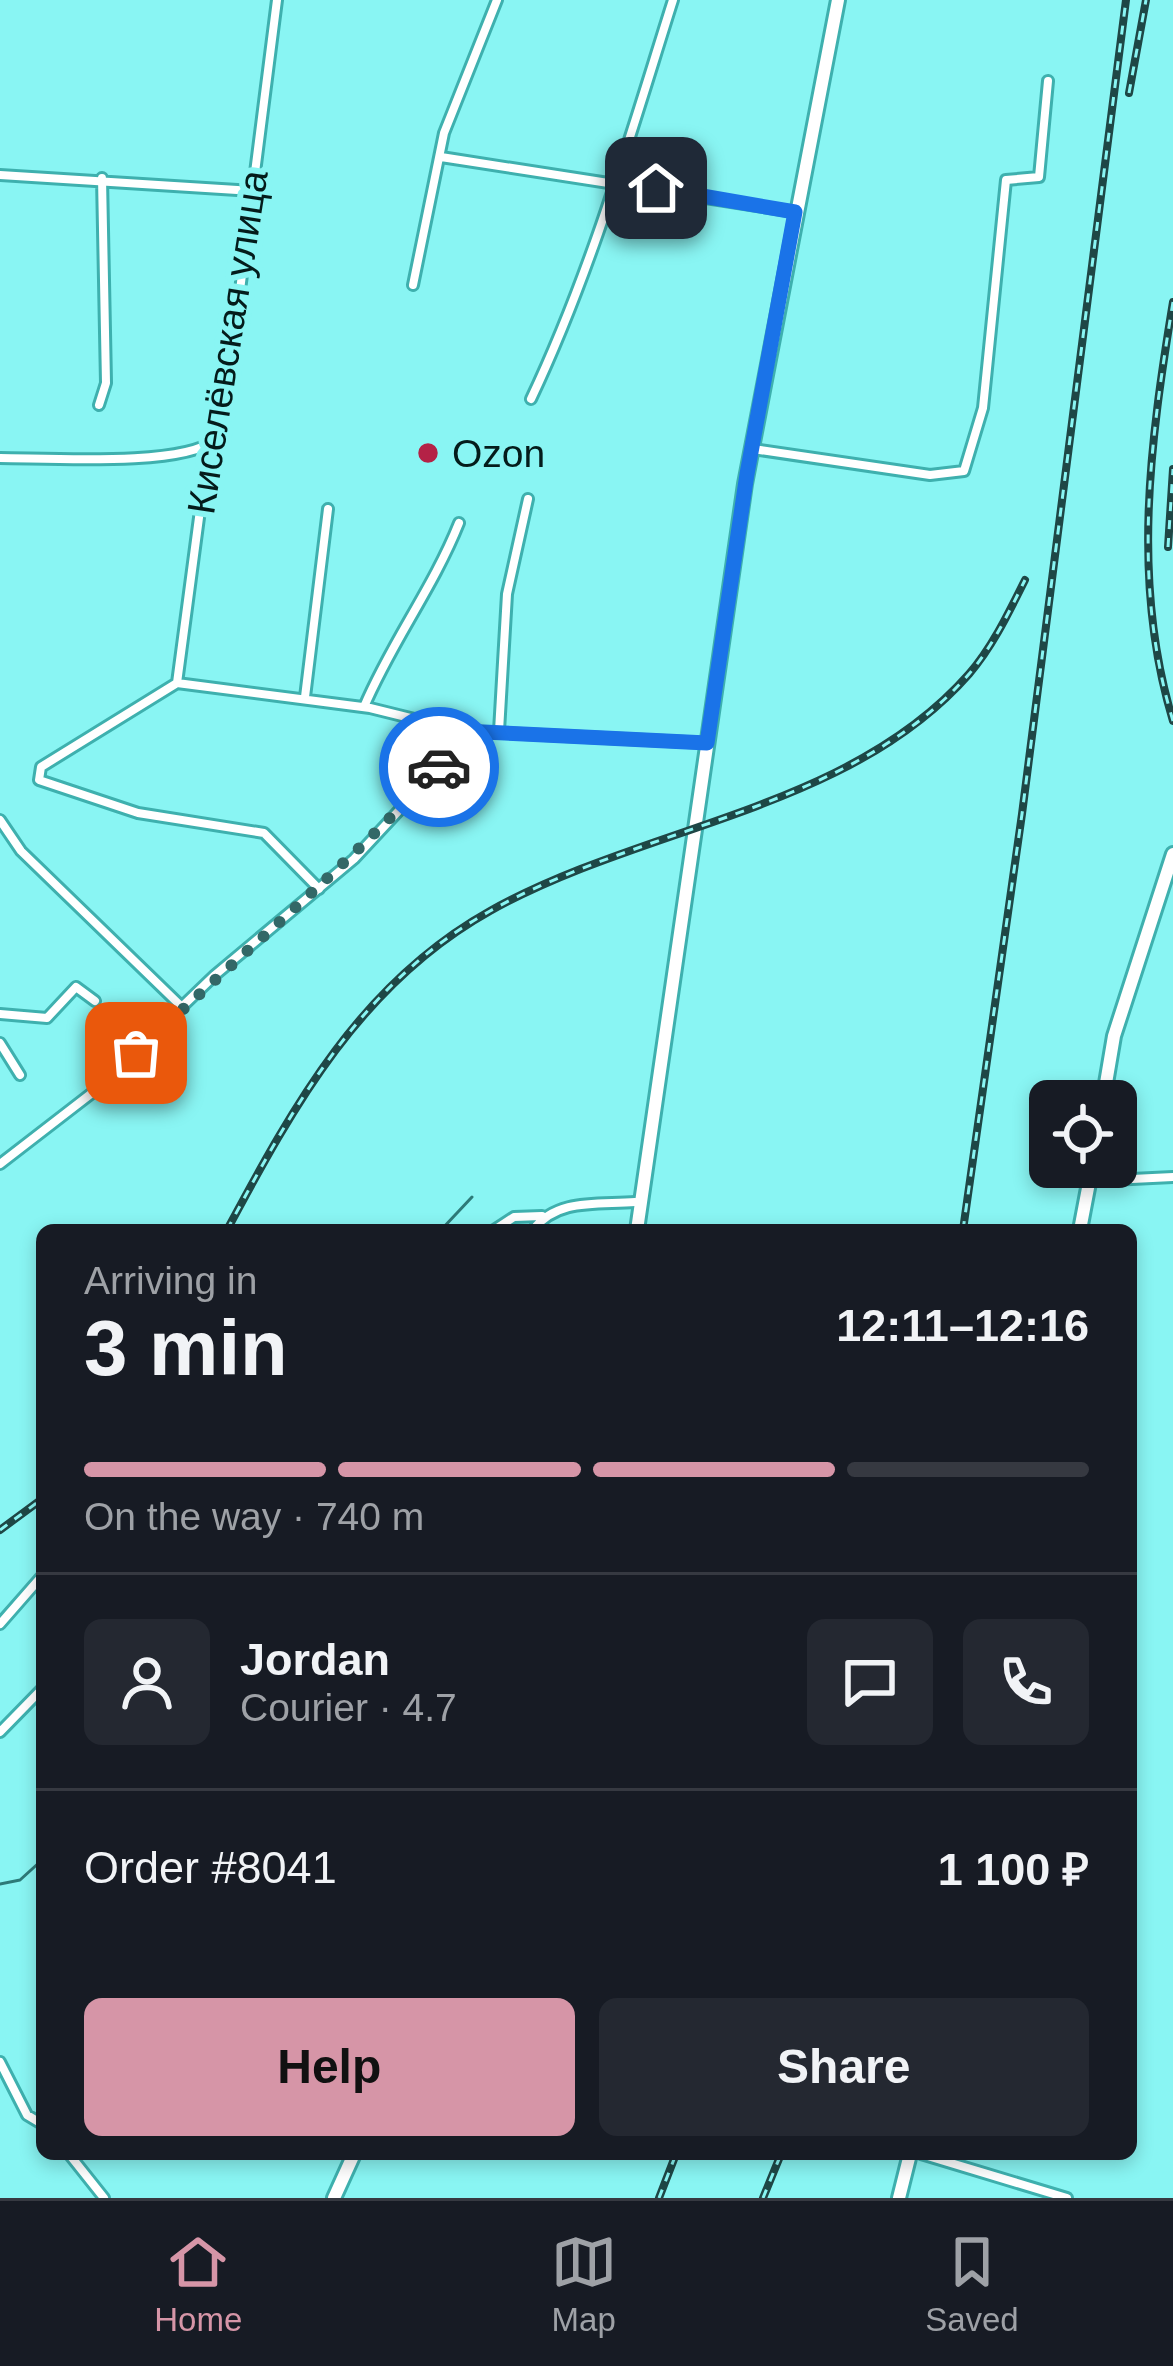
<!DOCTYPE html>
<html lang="en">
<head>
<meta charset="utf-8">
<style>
  :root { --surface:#171b24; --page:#242831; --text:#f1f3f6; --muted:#9ea1a6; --line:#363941; --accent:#d695a7 }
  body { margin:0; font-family:Arial,sans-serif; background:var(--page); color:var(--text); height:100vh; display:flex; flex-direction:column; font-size:45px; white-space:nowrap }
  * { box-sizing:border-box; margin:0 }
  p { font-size:39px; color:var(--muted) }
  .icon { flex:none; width:66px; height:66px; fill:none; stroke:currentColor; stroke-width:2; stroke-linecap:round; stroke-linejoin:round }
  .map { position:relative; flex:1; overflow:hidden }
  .details { position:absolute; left:36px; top:1224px; width:1101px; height:936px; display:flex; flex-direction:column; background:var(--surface); border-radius:18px; box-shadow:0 6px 18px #0003 }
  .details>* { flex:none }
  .buttons { position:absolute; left:1029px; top:1080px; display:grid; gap:24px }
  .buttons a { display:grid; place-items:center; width:108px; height:108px; border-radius:18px; background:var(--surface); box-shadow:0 6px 18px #0003; font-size:60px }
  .pin { position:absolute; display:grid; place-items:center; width:102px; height:102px; color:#fff; margin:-51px; border-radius:24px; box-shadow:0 6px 18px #0006 }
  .courier { position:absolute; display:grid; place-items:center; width:120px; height:120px; margin:-60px; border:9px solid #1a73e8; border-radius:50%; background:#fff; color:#222; box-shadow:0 3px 15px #0007 }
  .headline em { font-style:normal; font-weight:800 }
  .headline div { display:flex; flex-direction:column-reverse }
  .headline { display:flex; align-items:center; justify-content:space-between; height:204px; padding:0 48px }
  h1 { font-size:78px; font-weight:800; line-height:90px }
  .bar { display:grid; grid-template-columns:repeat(4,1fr); gap:18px 12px; align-content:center; height:144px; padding:0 48px }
  .bar i { height:15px; border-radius:9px; background:var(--line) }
  .bar .current { background:var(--accent) }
  .bar p { grid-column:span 4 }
  .line { display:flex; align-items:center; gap:30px; padding:0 48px; border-top:3px solid var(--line) }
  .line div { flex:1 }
  .round { display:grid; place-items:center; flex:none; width:126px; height:126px; border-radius:18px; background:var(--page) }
  .action { display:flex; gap:24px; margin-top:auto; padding:24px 48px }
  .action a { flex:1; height:138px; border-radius:18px; background:var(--accent); color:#111; font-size:48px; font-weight:800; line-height:138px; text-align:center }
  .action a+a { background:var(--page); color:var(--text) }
  .dock { display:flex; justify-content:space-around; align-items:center; height:168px; border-top:3px solid var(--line); background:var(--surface); font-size:33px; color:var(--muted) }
  .dock a { display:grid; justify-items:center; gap:6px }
  .dock .current { color:var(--accent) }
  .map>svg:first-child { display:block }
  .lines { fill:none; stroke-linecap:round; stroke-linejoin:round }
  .stream { stroke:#2d7a78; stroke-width:3 }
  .street-casing { stroke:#3eb0ae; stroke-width:14 }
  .secondary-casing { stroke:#3eb0ae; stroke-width:18 }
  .street { stroke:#fff; stroke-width:8 }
  .secondary { stroke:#fff; stroke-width:12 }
  .rail-casing { stroke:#1e4746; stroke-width:8 }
  .rail { stroke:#89f5f3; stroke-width:3; stroke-dasharray:9; stroke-linecap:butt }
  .done { stroke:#336867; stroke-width:12; stroke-dasharray:0 21.6 }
  .route { stroke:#1a73e8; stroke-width:15 }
  .poi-dot { fill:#b42246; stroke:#89f5f3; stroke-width:4.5 }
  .labels { text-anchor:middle; stroke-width:12; stroke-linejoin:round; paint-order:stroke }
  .street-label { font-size:39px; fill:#041c1b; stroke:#89f5f3 }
  .poi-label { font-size:39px; fill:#041c1b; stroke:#89f5f3; text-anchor:start }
</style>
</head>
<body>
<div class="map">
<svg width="1173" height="2198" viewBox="0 0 1173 2198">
  <rect width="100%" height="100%" fill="#89f5f3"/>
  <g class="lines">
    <path class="stream" d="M441 1230 472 1197
      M0 1884 20 1880 42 1860"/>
    <defs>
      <path id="street" d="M441 157 795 212
        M0 175 253 191
        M413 285 444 133 497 0
        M531 399C592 270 630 136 673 0
        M99 405 106 383 102 178
        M753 449 930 475 964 471 983 408 1006 180 1039 177 1048 81
        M0 458C45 458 184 467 214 440
        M177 683 204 480 219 435 232 353 277 0
        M305 697 328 509
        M364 707C391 643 433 588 459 523
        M499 731 507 594 528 499
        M0 820 21 851 183 1008
        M319 889 264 833 138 813 39 780 41 767 177 683 370 708 463 731 707 743
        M0 1014 47 1018 76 987 95 1001
        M0 1043 20 1075
        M0 1164 92 1093 215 975 354 859 457 748 463 731
        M1091 1181 1173 1177
        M494 1230 514 1217 542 1216
        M533 1230C557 1198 598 1205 635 1202
        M0 1624 42 1576
        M0 1732 42 1689
        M0 2062 27 2115 42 2124
        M69 2154 104 2198
        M921 2154 1067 2198"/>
      <path id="secondary" d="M1103 1101 1114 1036 1173 854
        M637 1230 745 484 838 0
        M1080 1230 1092 1167
        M334 2198 354 2154
        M899 2198 910 2154"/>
    </defs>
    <use href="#street" class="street-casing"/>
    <use href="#secondary" class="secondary-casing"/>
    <use href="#street" class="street"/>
    <use href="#secondary" class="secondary"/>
    <defs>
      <path id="rail" d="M1129 93 1146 0
        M1173 302C1150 442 1131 583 1173 721
        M1168 547 1173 469
        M227 1230C294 1105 361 983 490 911 643 825 849 811 969 674 993 646 1009 612 1025 580
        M963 1230 1022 814 1126 0
        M0 1530 42 1499
        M659 2198 676 2154
        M763 2198 781 2154"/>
    </defs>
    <use href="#rail" class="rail-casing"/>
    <use href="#rail" class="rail"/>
  </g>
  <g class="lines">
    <path class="done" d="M136 1053C237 957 344 870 439 767"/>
    <path class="route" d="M439 767 457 748 463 731 707 743 747 474 795 212 656 188"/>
  </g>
  <circle class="poi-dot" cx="428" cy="453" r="12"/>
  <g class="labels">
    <g class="street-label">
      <text transform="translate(227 342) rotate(-81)" y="14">Киселёвская улица</text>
    </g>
    <g class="poi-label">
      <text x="452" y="467">Ozon</text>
    </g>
  </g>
</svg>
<div class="buttons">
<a><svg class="icon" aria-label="locate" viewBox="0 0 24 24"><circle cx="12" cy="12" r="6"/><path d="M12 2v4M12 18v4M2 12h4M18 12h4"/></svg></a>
</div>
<div class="pin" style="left:136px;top:1053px;background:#ea580c"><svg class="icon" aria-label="bag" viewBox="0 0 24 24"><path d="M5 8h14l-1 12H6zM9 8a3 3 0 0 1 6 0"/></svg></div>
<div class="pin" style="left:656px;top:188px;background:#1f2937"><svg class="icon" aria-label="home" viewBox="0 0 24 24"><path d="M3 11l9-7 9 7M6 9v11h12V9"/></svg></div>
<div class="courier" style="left:439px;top:767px"><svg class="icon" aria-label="car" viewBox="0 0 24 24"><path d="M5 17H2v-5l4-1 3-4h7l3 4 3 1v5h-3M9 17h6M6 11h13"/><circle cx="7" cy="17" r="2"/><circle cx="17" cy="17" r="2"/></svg></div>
<section class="details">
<div class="headline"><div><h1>3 min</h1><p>Arriving in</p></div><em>12:11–12:16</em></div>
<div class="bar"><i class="current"></i><i class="current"></i><i class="current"></i><i></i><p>On the way · 740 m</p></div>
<div class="line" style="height:216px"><a class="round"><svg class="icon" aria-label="person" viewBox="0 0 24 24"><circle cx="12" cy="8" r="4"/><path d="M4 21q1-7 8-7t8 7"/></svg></a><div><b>Jordan</b><p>Courier · 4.7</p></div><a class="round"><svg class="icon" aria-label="chat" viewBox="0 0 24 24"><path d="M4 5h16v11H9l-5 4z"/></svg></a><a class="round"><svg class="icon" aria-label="phone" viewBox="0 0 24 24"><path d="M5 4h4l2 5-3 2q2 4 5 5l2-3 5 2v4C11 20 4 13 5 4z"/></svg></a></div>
<div class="line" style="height:156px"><div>Order #8041</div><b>1 100 ₽</b></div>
<div class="action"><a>Help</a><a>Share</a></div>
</section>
</div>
<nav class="dock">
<a class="current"><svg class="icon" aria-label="home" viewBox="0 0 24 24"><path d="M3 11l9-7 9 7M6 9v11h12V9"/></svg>Home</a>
<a><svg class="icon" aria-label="map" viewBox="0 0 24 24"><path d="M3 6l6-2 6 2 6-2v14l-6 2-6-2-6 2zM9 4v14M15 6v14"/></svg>Map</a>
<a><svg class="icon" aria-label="saved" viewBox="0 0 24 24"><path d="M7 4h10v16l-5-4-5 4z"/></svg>Saved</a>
</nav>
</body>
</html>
